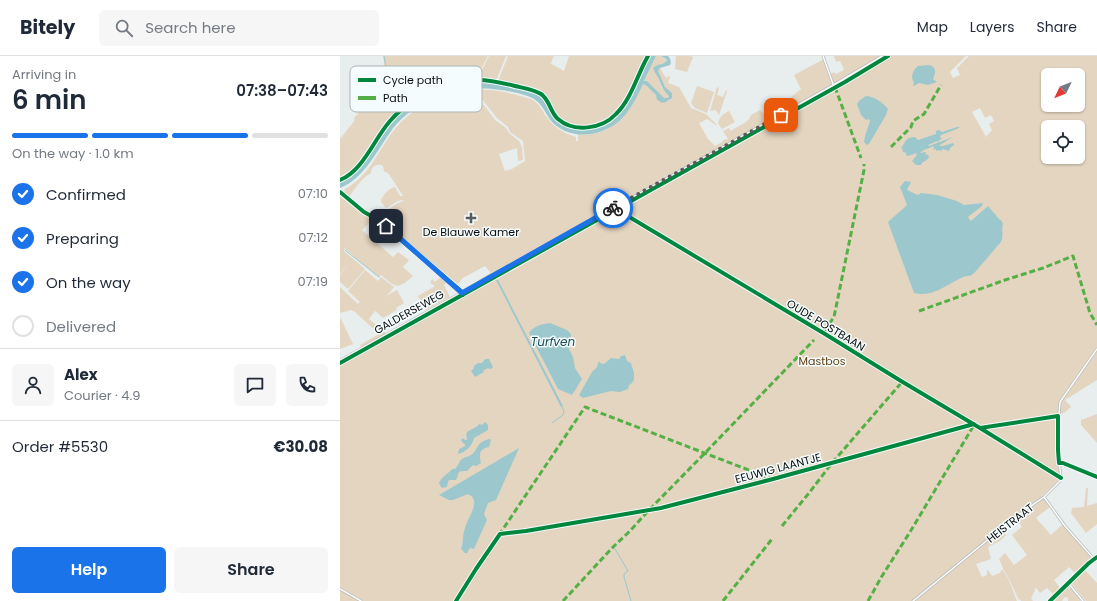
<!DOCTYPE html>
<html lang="en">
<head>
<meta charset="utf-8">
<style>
  :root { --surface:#fff; --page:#f6f6f7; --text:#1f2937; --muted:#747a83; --line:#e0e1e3; --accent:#1a73e8 }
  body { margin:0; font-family:Poppins,sans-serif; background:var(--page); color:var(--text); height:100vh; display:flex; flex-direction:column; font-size:15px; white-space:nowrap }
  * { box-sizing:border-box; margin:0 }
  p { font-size:13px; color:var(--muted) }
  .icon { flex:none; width:22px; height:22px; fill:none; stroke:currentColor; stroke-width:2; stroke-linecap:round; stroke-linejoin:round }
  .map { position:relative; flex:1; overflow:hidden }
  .side { display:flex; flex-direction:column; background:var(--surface); width:340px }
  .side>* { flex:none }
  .needle { width:26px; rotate:227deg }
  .controls { position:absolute; left:701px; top:12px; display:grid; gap:8px }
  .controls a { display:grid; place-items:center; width:44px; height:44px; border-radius:6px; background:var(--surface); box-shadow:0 1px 3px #0004; font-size:20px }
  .pin { position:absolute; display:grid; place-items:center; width:34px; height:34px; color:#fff; margin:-17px; border-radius:8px; box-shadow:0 2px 6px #0006 }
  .courier { position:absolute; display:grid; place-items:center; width:40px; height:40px; margin:-20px; border:3px solid #1a73e8; border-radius:50%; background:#fff; color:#222; box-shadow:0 1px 5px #0007 }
  .summary em { font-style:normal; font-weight:600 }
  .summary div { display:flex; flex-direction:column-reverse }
  .summary { display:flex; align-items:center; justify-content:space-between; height:68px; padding:0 12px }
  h1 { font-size:26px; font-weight:600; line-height:30px }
  .bar { display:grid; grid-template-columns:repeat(4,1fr); gap:6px 4px; align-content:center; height:48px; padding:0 12px }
  .bar i { height:5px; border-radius:3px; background:var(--line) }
  .bar .active { background:var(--accent) }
  .bar p { grid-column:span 4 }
  .line { display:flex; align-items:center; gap:10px; padding:0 12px; border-top:1px solid var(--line) }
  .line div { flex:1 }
  .round { display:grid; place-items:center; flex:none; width:42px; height:42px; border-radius:6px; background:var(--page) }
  ol { padding:0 12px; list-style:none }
  li { display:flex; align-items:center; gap:12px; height:44px }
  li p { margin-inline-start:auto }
  li .icon { padding:4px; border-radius:50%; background:var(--accent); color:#fff; stroke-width:4 }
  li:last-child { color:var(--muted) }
  li i { width:22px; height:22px; border:2px solid var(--line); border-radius:50% }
  .cta { display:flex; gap:8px; margin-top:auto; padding:8px 12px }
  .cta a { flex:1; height:46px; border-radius:6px; background:var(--accent); color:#fff; font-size:16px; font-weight:600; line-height:46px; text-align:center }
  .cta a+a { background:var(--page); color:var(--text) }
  header { display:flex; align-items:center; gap:24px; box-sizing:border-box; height:56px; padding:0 20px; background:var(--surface); border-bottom:1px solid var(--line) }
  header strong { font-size:19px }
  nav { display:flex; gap:22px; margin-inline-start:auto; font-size:14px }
  .search { width:280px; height:36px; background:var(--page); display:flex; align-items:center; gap:10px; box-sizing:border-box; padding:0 14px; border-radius:6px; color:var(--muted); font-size:15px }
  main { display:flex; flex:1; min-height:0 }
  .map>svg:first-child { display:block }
  .green { fill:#e4d5c0; fill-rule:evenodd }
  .water { fill:#9cc8cd }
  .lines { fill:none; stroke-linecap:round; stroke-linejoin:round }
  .stream { stroke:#9cc8cd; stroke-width:1 }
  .street-casing { stroke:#b8bcbc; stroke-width:3 }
  .secondary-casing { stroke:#b8bcbc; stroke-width:4 }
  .street { stroke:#fcfcfc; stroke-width:1.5 }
  .secondary { stroke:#f7f6f5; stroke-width:2.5 }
  .quiet { stroke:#54b044; stroke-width:3; stroke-dasharray:6 3; stroke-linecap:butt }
  .cycleway-casing { stroke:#f4fcfd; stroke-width:6 }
  .cycleway { stroke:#00873e; stroke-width:4 }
  .done { stroke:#575b5b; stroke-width:4; stroke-dasharray:0 7.2 }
  .route { stroke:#1a73e8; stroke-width:5 }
  .poi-dot { fill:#575b5b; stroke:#f4fcfd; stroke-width:1.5 }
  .labels { text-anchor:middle; stroke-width:3; stroke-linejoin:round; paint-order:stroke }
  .poi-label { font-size:11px; fill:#090c0c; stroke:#f4fcfd }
  .street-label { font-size:11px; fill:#090c0c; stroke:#f4fcfd }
  .park-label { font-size:11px; fill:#5f3f11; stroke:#f4fcfd }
  .water-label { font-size:12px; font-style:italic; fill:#1b5056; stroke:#f4fcfd }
  .key { fill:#f4fcfd; stroke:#aeb4b5; stroke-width:1 }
  .key-label { font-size:11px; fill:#090c0c }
</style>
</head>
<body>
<header>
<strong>Bitely</strong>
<div class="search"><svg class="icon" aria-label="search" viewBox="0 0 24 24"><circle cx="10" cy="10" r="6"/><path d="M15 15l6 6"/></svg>Search here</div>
<nav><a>Map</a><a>Layers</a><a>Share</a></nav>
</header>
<main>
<section class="side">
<div class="summary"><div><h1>6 min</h1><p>Arriving in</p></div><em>07:38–07:43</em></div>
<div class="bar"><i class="active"></i><i class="active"></i><i class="active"></i><i></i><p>On the way · 1.0 km</p></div>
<ol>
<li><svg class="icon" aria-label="check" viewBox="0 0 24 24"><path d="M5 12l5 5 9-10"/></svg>Confirmed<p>07:10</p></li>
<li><svg class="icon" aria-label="check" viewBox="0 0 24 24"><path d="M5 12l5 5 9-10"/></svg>Preparing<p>07:12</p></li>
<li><svg class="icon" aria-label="check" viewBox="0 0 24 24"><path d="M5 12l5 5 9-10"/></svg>On the way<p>07:19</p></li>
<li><i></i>Delivered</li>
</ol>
<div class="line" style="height:72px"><a class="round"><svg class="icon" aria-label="person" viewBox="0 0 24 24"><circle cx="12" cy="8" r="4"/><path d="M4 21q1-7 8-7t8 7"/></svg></a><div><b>Alex</b><p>Courier · 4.9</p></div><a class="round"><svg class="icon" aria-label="chat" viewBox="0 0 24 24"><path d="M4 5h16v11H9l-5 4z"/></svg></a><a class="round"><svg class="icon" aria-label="phone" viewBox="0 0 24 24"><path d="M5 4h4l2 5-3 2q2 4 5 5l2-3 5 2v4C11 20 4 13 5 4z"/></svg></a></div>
<div class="line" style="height:52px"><div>Order #5530</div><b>€30.08</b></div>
<div class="cta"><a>Help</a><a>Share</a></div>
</section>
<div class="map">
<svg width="757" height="545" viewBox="0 0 757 545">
  <rect width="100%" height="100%" fill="#e8edee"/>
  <path class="green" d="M43 0H148L135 24C127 25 119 26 111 28 88 34 64 47 49 65 36 79 27 97 16 113L10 118 0 123V83L15 64 14 62 47 24Z
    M149 0H166L156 25 137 23Z
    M168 0H214L211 7H210L224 15 229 0H307C297 17 293 37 281 52 269 68 250 74 232 68 227 67 221 65 218 61 212 54 211 44 202 39 191 31 171 29 158 25Z
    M316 0H321L327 5 326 7 313 13 319 22 322 32 329 40 328 42H323L307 26 304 25Z
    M336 0H350L353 1 347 16 335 13Z
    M494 0H626L610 16 613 22 620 19 617 12 629 0H757V324L725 344 731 351 724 357 718 358 717 360 719 419H718V422L719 423 716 427 702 440 711 450 696 462 711 479 723 468 752 502 735 517 729 511 714 524 721 533 714 539 707 532 700 537 696 532 694 534 695 535 691 542 693 545H681L680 543 679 544 668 521 663 513V512L659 503 665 497 674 509 687 499 672 479 682 471 677 463 663 474 666 479 660 485 648 491 651 503 636 508 642 521 647 519V514H648L652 520 660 517 662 513 668 522 677 545H0V308L101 252 155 220 153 218 125 233 126 232 150 217V216L145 210 123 222 118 228 116 229 37 161 58 147 64 145 63 144 58 145 46 152 41 146V144C44 138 48 133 55 131L60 140H63L49 118 44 115 43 110 41 109C36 108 31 111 31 117 21 122 15 133 9 141L18 148 17 149 3 138 5 136 4 134 5 133C25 123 35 102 47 84 66 54 101 34 137 36L140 44 155 64 166 72 169 77 179 85 182 91 183 104 178 105 177 92 159 98 165 115 172 113 185 105 183 85 170 76 168 71 157 62 141 42 139 34C156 33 174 38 191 43 203 50 201 55 209 64 216 73 226 78 236 81V85H238V78C273 82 290 56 302 28 310 29 317 39 319 45 325 48 332 45 332 38L323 28 318 16V14L320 12 324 19 327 22 329 20 330 21 328 27 339 31 351 52 366 58 378 70 374 68 367 63 359 67 368 83 375 90 382 86V85L385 83 386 84 388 83 383 75 389 72 391 75C398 69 408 68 411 59L420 54 424 58C437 55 451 41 461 33L454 19 484 3 491 18 494 16 496 18 504 14 503 11 500 5 496 6ZM708 19H738V49H708ZM640 52 645 62 651 59 654 65 649 68 652 74 646 81 632 56ZM708 71H738V101H708Z
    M357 30 374 36 367 57 355 52 351 47Z
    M377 31 379 32 377 39 383 41 386 34 387 35 379 59 376 54 370 55Z
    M389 55 395 66 382 73 378 67C380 60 383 58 389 55Z
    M0 137 16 150V151H17L34 162 22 174 53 201 58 196 69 204 63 211 73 220C57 234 57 232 41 219L39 221 4 192V195L25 213 8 233 0 226V219L8 209 0 218Z
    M25 214 38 225 41 221 54 231 45 242 48 239 57 234 64 247 56 252 57 254 43 262 35 255 29 263 47 278 21 292 20 289 39 278 15 256 11 254 0 257V231L18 248 20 246 8 235Z
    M102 220 108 225 104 229 110 241 86 254 78 240 102 226 95 230 90 227 92 223 95 226Z
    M0 261 13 288 0 293Z
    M757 358V387L741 369V364Z
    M746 432H748L747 450 757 447V468L746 477 731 457 732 452 744 451Z
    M744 513 757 527V545H746L731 527Z
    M728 530 729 531 728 532 730 533 731 532 740 543V545H728V542L726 541 724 542 722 545H711Z"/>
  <path class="water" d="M310 0H316L304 25H307L324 42H328L329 40C323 34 322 31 319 23 317 19 314 16 313 12 317 8 323 9 327 5L326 3 321 0H328C330 2 332 6 330 9L320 12 318 15 325 31 332 37V42L326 46 322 47 319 45 317 44 316 39 307 30 303 28C298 39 293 49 286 58 269 79 237 86 215 69 206 61 204 49 194 43 183 37 164 34 152 33 148 32 144 33 140 32H137V33C103 36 69 48 49 78 35 98 24 122 0 132V126L10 121 16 115C27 101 35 86 46 72 61 51 87 35 112 30 120 28 128 28 137 27V28C139 28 140 27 142 26 152 24 193 34 201 40 209 45 210 55 216 62 219 65 223 67 227 68 247 77 268 71 282 54 294 38 299 17 310 0Z
    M589 9 592 10C597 14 595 18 593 23L597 26 588 29 579 27 574 30H573L574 27C570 20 573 14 578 10Z
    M526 40C533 40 544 47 548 53L546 59 529 88 527 89 524 86 525 80 530 65 529 63 526 64 521 59 517 48 520 44Z
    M617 71H620L617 73 601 79 600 81 602 83 599 84V86L597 85 588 89 589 90 613 81 603 87 599 90H603L613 87 614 89 610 92 609 95 603 93 601 95 598 94 596 95V93L593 94 594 92 593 90C589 93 583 93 580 97L585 96 586 97V100L587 98 589 100 588 103 582 107 581 109H576L572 105 576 100 577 97 568 100 566 99V96L564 97 562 94 563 93 561 92C567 85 564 82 575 81L578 84 596 78V75L599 74 602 76Z
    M565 125 571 126 567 134 578 139 581 137 597 139 617 145 624 149 643 147 642 150 628 161 631 165 648 150 660 164H661L663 168C661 173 664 180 661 186 658 189 635 217 632 219 630 220 626 220 623 221 607 228 593 242 574 237L548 166 567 149 560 131Z
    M156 224H158L223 350 221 351Z
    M210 267 227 274 231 278 229 293 233 301 235 312 242 323 232 339 218 333 189 277C194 270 201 268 210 267Z
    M285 299 287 305 291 307 294 317V324L291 328 289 329 288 333 280 336 271 335 243 342 239 339 252 316 257 311 259 305 260 307 264 308 271 302 279 303 281 300Z
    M145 303H149L153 311 151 313C147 311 146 313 143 315L144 316 135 321 131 315 134 312V310L138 307H142Z
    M145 366 148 369V374L134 382C133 389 125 397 118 398L119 393 125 390V388L123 387 121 384 123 382 125 384H127C125 374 128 376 134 372 135 372 139 369 139 368L142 369Z
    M150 383 151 384 149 391C139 393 139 398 141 407L136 410 133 409 127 415C116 415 120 416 116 424H109L108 426 107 431 102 432 101 431 99 427C101 421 108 418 112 413H115C118 410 119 405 122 403 125 401 128 401 131 399 140 392 135 386 150 383Z
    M179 392 156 444 148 447 144 458 147 464 134 493 130 492 127 497H125L121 493C124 486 122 479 125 472 127 465 134 454 134 448 135 443 132 440 128 438L113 444H109L99 439Z"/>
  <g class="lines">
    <path class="stream" d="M44 0 52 50 58 59
      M5 194 39 221
      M212 367 223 359 224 355 222 351
      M274 491 288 515 284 518V521L291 545"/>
    <defs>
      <path id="street" d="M483 0 493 28
        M275 152 301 168
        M35 162 122 237
        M720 407H723L757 421
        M704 441 725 470 754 503
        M729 528 743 545
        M0 533 21 545
        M116 545 121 537
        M573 545 678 459 704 441 720 425 721 422 718 394V370L720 346 757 293"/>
      <path id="secondary" d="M0 305 357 106 494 29 543 0
        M710 545 749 507 757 501"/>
    </defs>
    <use href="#street" class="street-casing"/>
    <use href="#secondary" class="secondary-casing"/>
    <use href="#street" class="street"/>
    <use href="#secondary" class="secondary"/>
    <path class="quiet" d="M495 31 521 102
      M551 91 571 71 573 65 584 58 601 29
      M579 255 665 224 703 212 733 200 750 257 757 269
      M484 275 494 261 524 114V108
      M442 470 469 437 492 407 562 326
      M159 479 245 351 432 423
      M223 545 273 491 290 475 309 454 365 397 472 286 474 284
      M383 545 432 483
      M528 545 542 520 570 476 634 369 632 368"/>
    <defs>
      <path id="cycleway" d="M0 124C23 115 34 83 50 65 64 49 84 37 103 31 112 28 130 24 139 24 151 24 163 27 175 30 183 32 193 33 201 38 210 44 210 56 218 63 234 77 262 73 276 58 292 42 297 19 308 0
        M0 136 24 156 35 162 121 235 123 239
        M276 153 485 278 561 325 640 372 718 360V394L719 407H723L757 421
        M0 307 505 26 548 0
        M640 372 721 422
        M116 545 136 513 160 478 186 475 321 452 433 423 634 368
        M710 545 749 507 757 501"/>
    </defs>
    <use href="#cycleway" class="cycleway-casing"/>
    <use href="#cycleway" class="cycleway"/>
  </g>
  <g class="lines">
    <path class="done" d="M273 152 441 59"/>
    <path class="route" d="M46 170 122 237 273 152"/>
  </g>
  <path class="poi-dot" d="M129 156h4v4h4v4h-4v4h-4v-4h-4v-4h4z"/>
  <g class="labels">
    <g class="poi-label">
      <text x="131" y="180">De Blauwe Kamer</text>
    </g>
    <g class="street-label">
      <text transform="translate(69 256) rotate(-29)" y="4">GALDERSEWEG</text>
      <text transform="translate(486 269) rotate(31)" y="4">OUDE POSTBAAN</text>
      <text transform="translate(438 412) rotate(-15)" y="4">EEUWIG LAANTJE</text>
      <text transform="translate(670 467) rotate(-38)" y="4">HEISTRAAT</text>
    </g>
    <g class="park-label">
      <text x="482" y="309">Mastbos</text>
    </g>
    <g class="water-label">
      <text x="213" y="290">Turfven</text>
    </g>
  </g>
  <rect x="10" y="10" width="132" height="46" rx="6" class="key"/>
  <rect x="18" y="22" width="18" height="4" fill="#00873e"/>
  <rect x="18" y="40" width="18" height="4" fill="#54b044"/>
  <g class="key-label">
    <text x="43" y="28">Cycle path</text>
    <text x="43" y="46">Path</text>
  </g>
</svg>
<div class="controls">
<a><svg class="needle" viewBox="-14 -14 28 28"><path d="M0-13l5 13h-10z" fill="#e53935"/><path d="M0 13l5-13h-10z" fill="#747a83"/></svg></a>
<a><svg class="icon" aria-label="locate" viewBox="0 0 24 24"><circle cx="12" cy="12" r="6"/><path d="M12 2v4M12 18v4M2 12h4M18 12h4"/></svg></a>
</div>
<div class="pin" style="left:441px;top:59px;background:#ea580c"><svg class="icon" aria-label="bag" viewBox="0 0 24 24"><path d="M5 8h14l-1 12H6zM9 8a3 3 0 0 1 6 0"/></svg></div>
<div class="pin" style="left:46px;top:170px;background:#1f2937"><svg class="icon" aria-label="home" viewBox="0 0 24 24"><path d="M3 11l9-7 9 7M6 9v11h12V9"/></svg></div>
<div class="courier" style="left:273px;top:152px"><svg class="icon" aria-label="bike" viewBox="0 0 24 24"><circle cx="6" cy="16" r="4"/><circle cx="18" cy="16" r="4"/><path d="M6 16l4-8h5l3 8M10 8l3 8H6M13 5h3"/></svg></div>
</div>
</main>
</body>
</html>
